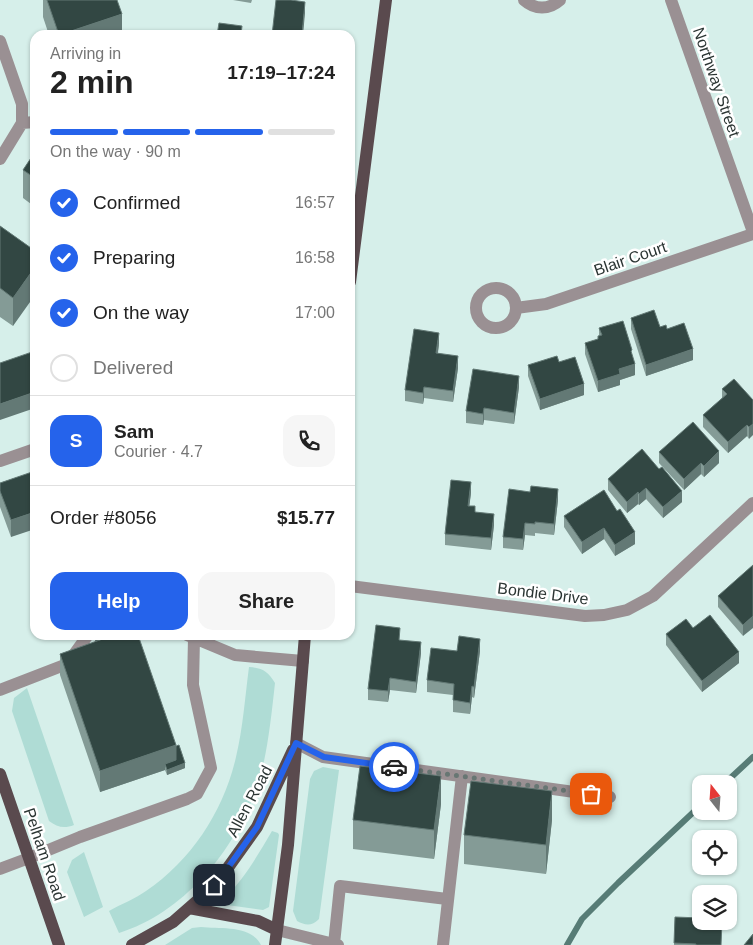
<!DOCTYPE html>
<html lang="en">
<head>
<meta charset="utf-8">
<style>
  :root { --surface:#fff; --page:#f6f6f6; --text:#222; --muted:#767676; --line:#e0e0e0; --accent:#2563eb }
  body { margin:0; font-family:Helvetica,sans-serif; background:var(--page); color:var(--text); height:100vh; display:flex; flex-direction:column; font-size:19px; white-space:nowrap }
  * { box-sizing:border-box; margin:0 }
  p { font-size:16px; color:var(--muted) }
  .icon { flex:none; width:28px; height:28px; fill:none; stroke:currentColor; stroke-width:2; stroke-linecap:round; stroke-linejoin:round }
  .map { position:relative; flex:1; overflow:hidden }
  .panel { position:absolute; left:30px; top:30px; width:325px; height:610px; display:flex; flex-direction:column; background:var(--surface); border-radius:15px; box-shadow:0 1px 4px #0004 }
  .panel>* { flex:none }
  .needle { width:32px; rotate:343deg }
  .controls { position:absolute; left:692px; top:775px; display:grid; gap:10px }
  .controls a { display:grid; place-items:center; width:45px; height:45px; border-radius:10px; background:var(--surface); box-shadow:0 1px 4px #0004; font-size:25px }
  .pin { position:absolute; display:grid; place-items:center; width:42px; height:42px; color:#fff; margin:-21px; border-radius:10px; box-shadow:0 2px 8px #0006 }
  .courier { position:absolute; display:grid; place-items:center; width:50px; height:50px; margin:-25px; border:4px solid #2563eb; border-radius:50%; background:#fff; color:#222; box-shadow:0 1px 6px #0007 }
  .overview em { font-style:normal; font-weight:700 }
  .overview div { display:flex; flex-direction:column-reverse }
  .overview { display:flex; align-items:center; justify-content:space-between; height:85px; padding:0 20px }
  h1 { font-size:32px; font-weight:700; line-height:38px }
  .bar { display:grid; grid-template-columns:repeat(4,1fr); gap:8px 5px; align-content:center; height:60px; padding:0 20px }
  .bar i { height:6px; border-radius:4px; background:var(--line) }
  .bar .current { background:var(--accent) }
  .bar p { grid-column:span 4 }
  .line { display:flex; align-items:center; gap:12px; padding:0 20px; border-top:1px solid var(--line) }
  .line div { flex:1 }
  .round { display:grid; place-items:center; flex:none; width:52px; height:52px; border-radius:15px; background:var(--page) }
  ol { padding:0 20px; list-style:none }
  li { display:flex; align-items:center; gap:15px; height:55px }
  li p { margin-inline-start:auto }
  li .icon { padding:5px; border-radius:50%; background:var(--accent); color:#fff; stroke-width:4 }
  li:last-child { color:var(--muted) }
  li i { width:28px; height:28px; border:2px solid var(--line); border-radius:50% }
  .cta { display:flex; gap:10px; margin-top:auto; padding:10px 20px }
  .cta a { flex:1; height:58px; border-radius:15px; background:var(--accent); color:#fff; font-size:20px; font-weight:700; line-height:58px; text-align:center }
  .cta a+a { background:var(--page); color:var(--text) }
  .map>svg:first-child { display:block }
  .green { fill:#afdcd5 }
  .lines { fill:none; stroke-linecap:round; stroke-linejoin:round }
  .stream { stroke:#577c76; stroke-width:6 }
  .minor { stroke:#9a9093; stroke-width:12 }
  .major { stroke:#5a4a4e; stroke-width:12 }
  .wall { fill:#849b96 }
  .shaded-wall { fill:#637975 }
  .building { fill:#324743; stroke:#637975 }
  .done { stroke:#677673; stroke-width:5; stroke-dasharray:0 9 }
  .route { stroke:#2563eb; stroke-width:6 }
  .labels { text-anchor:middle; stroke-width:5; stroke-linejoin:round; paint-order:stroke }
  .street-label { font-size:16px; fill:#2b3533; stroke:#fff }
</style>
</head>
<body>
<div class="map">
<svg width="753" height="945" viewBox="0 0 753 945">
  <rect width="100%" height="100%" fill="#d6efea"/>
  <path class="green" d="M249 667C262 668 268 671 275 683 272 710 269 739 263 766 246 837 190 911 119 933L109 911C121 904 135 899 146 891 192 860 224 810 236 757 243 728 245 697 249 667Z
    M27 688 74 825C64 829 57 827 49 821L12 711 14 698Z
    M323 767 339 770 319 919C312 926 306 926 297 921L293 911 310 779 314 771Z
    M272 831 278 833 279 835 269 907 263 910 227 905 224 903V899C244 879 258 855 272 831Z
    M84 852 103 907 84 917 67 872 72 860Z
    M201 927C221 929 251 925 261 945H165L192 928Z"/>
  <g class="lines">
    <path class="stream" d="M724 784 753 757
      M567 945 582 919 618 883 701 805"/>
    <path class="minor" d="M524 0C535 10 549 10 560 0
      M671 0 753 232
      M0 41 22 104V123L0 159
      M22 123 35 122
      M476 308a20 20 0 1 1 40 0a20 20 0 1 1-40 0Z
      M516 308 546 304 753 234
      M0 461 35 449
      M350 586 585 616 604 615 627 610 653 596 753 503
      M187 635 235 655 303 661
      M0 690 67 664 88 635
      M296 743 323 757 610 797
      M0 869 29 858 80 837 187 799 197 794 211 768 193 685 194 638
      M277 930 338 945
      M334 944 340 886 447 899
      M443 945 462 776"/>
    <path class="major" d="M350 282 386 0
      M0 774 59 945
      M189 908 258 921 277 930
      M132 945 173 922 205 894 222 876 257 827 293 750
      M275 945 288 845 305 635"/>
  </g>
  <path class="wall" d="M43 0H117L122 35H49L43 17Z
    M233 0H252L251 3Z
    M35 152V207L23 198V170Z
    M0 226 31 248 13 326 0 317Z
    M631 318 667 329 693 360 646 376 631 329Z
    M599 328 632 356 635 375 620 380V385L598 392 585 354V343L598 339V336H599Z
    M439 344 438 353 458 368 453 402 424 398 423 404 405 401V390Z
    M559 362 584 395 540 410 528 376V365Z
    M519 387 514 424 484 420 483 425 466 423V411Z
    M722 389 753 400 749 439 747 436 728 453 703 427V415L722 398Z
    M642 449 682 502 663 518 646 499 639 505 638 504 627 513 608 490V479Z
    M659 452 719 463 704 477 701 474 684 490 659 463Z
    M35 471 11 537 0 507V483Z
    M604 490 635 544 615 556 604 539 582 554 564 527V516Z
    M471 493 469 506 475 512 494 525 491 550 445 545V534Z
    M558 500 554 535 535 533V536L525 535 523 550 503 548V537Z
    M753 565 743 636 718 607V596Z
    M693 628 739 663 702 692 666 645V634Z
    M95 637 176 746 185 768 167 775 165 770 100 792 60 675V654L95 642Z
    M400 640 421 653 416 693 390 690 388 702 368 700V689Z
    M457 651H480L474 698 472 697 470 714 453 712V695L427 692V680Z
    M441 804 434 859 353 849V820Z
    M552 820 546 874 464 864V835Z
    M675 917 721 945H674Z"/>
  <path class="shaded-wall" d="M305 2V13L303 35H302Z
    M122 14V35H60Z
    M35 267V295L13 326V298Z
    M439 333V344L436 364V353Z
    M693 349V360L646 376V365Z
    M458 356V368L453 402V391Z
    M635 364V375L620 380V385L598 392V381L619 369Z
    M519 376V387L514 424V413Z
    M584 384V395L540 410V399Z
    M424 387V398L423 404V393Z
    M35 392V408L0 420V404Z
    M484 408V420L483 425V414Z
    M753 424V435L749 439V427Z
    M747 425V436L728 453V442Z
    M719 451V463L704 477V466Z
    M701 463V474L684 490V479Z
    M471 482V493L468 517V506Z
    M646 488V499L639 505V494Z
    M558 489V500L554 535V524Z
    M682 491V502L663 518V507Z
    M638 492V504L627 513V502Z
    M35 512V529L11 537V520Z
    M494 514V525L491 550V538Z
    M525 523V535L523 550V539Z
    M604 528V539L582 554V542Z
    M635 532V544L615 556V545Z
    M753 616V628L743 636V625Z
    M480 639V651L474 698V687Z
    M421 642V653L416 693V682Z
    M739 652V663L702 692V681Z
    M390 678V690L388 702V691Z
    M472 686V697L470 714V703Z
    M176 745V766L165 764V770L100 792V771Z
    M185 763V768L167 775V770Z
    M441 776V804L434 859V830Z
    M552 791V820L546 874V845Z"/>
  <path class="building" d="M47 0H117L122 14 59 35Z
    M276 0H291L305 2 302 35H272Z
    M219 23 242 26 241 35H217Z
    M35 152V178L23 170Z
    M0 226 31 248 35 242V267L13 298 0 288Z
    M654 310 660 327 666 325 667 329 684 323 693 349 646 365 631 318Z
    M623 321 632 350 631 351 635 364 619 369 620 374 598 381 585 343 598 339V336L602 335 599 328Z
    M414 329 439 333 436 353 458 356 453 391 424 387 423 393 405 390Z
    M35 351V392L0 404V363Z
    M557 356 559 362 575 357 584 384 540 399 528 365Z
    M473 369 519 376 514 413 484 408 483 414 466 411Z
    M734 379 753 400V424L749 427 747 425 728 442 703 415 727 394 722 389Z
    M693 422 719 451 704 466 701 463 684 479 659 452Z
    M642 449 659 469 662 467 682 491 663 507 646 488 639 494 638 492 627 502 608 479Z
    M35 471V512L11 520 0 491V483Z
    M451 480 471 482 468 506H475V512L494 514 491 538 445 534Z
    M531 486 558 489 554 524 535 522V524L525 523 523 539 503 537 509 489 530 492Z
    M604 490 617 511 620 509 635 532 615 545 604 528 582 542 564 516Z
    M753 565V616L743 625 718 596Z
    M710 615 739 652 702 681 666 634 686 619 693 628Z
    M376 625 400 628 399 640 421 642 416 682 390 678 388 691 368 689Z
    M101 635H111L112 636 96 641 95 637Z
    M114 635H138L176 745 100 771 60 654Z
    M459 636 480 639 474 687 472 686 470 703 453 700 454 684 427 680 431 648 457 651Z
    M179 745 185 763 167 770 165 764 176 760V746Z
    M360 766 441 776 434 830 353 820Z
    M471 781 552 791 546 845 464 835Z
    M675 917 701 918V921H722L721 945H696V944L674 943Z
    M753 934V945H744Z"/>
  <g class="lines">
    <path class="done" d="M394 767 591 794"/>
    <path class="route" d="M214 885 222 876 257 827 296 743 324 757 394 767"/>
  </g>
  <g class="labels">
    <g class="street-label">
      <text transform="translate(717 82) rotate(71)" y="6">Northway Street</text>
      <text transform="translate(630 258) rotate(-19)" y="6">Blair Court</text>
      <text transform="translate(543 593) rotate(7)" y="6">Bondie Drive</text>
      <text transform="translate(249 801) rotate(-62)" y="6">Allen Road</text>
      <text transform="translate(45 854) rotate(71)" y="6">Pelham Road</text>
    </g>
  </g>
</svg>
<div class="controls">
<a><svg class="needle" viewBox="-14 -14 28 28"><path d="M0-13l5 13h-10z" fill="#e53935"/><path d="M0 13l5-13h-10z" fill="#767676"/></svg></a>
<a><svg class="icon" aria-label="locate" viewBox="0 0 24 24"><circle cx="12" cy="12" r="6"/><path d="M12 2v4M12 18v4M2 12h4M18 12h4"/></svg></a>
<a><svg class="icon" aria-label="layers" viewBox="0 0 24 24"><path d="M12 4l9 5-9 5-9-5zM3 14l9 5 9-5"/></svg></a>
</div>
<div class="pin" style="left:591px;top:794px;background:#ea580c"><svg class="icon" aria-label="bag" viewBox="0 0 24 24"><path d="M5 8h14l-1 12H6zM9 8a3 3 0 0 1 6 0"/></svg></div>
<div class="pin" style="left:214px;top:885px;background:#1f2937"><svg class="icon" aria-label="home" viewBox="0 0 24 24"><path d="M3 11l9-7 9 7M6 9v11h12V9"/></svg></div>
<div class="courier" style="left:394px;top:767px"><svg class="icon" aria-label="car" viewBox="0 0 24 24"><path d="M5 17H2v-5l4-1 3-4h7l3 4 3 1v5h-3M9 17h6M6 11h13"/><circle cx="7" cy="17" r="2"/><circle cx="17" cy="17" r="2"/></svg></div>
<section class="panel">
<div class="overview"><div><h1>2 min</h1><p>Arriving in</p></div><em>17:19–17:24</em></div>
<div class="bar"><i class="current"></i><i class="current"></i><i class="current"></i><i></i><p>On the way · 90 m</p></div>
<ol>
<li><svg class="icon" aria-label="check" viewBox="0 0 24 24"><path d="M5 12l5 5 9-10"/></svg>Confirmed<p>16:57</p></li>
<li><svg class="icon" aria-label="check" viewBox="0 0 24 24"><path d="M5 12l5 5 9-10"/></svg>Preparing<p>16:58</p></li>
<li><svg class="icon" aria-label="check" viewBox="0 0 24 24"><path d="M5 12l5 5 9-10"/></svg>On the way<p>17:00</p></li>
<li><i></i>Delivered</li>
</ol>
<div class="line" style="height:90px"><b class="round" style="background:var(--accent);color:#fff">S</b><div><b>Sam</b><p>Courier · 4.7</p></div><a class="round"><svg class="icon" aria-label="phone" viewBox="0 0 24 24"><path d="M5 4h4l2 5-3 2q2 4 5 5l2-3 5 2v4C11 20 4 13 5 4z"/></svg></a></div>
<div class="line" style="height:65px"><div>Order #8056</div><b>$15.77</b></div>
<div class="cta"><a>Help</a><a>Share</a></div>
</section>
</div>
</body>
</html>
